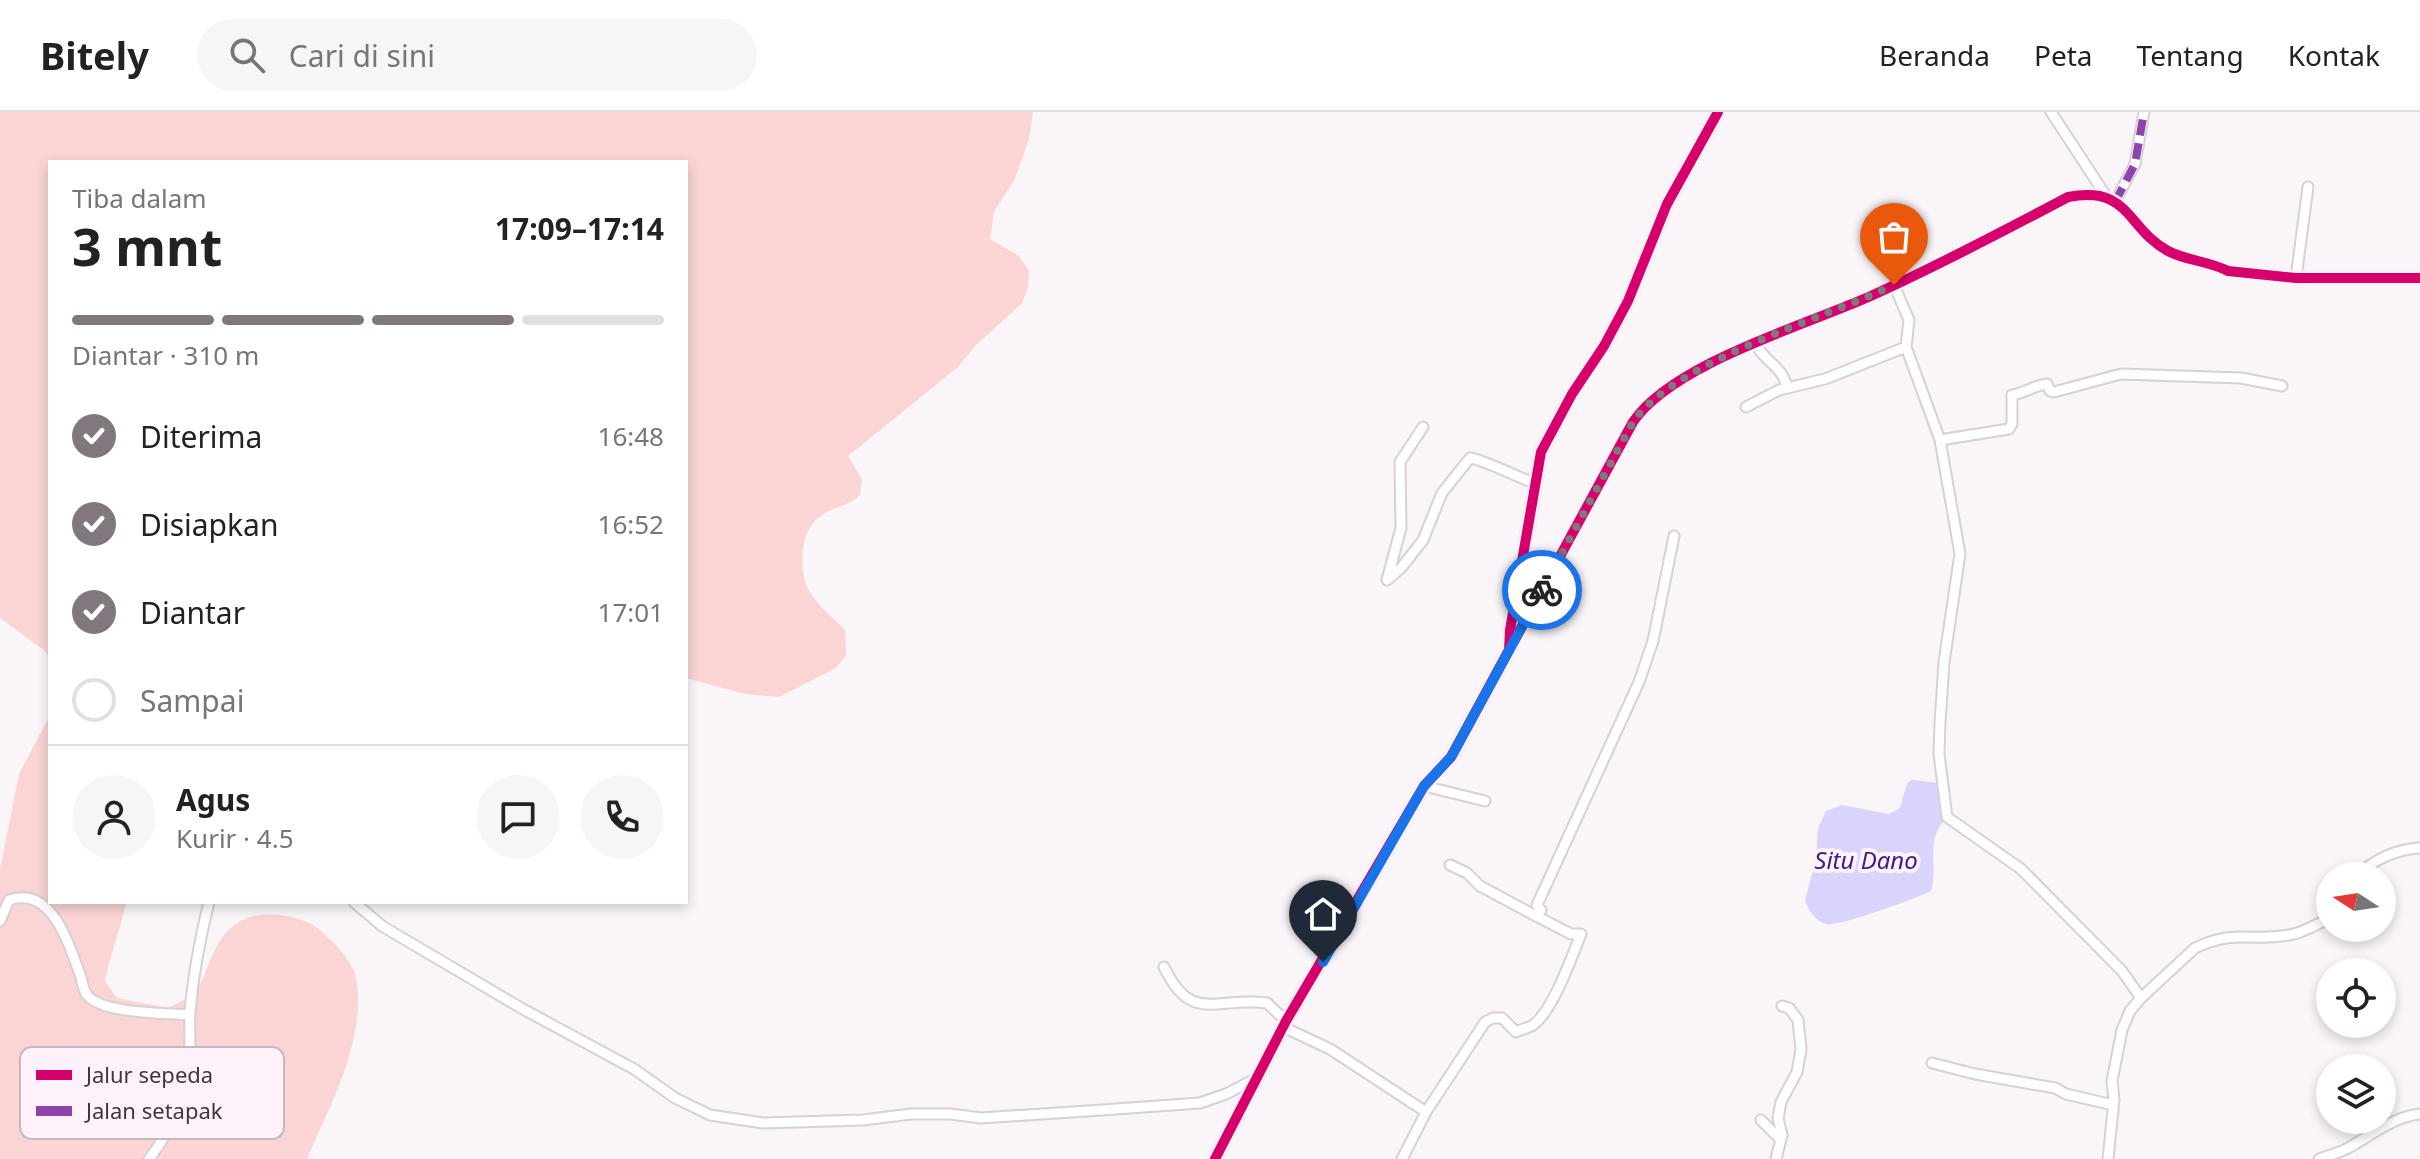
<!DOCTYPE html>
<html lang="id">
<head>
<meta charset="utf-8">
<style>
  :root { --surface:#fff; --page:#f6f6f6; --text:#222; --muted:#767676; --line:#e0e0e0; --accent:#80787e }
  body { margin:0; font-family:"Noto Sans",sans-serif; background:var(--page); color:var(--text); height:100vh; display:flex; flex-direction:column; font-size:30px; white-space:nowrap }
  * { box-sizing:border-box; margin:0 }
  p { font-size:26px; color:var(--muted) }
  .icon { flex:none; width:44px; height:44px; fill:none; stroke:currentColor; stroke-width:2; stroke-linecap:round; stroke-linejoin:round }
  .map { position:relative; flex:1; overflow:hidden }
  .sheet { position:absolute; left:48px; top:48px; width:640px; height:744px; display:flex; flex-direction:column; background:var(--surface); border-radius:0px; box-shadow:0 4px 12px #0003 }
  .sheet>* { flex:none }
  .needle { width:52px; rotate:282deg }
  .buttons { position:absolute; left:2316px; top:750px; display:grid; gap:16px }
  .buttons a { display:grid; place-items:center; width:80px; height:80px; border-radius:50%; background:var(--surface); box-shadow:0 4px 12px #0003; font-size:40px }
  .pin { position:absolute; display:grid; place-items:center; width:68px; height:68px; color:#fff; margin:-82px -34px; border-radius:50% 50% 50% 0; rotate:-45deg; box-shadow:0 0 8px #0007 }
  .pin .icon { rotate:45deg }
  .courier { position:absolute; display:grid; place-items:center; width:80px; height:80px; margin:-40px; border:6px solid #1a73e8; border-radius:50%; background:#fff; color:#222; box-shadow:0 2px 10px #0007 }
  .headline em { font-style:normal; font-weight:700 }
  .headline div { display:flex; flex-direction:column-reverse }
  .headline { display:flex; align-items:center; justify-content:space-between; height:136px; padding:0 24px }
  h1 { font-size:52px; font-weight:700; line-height:60px }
  .bar { display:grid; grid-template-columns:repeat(4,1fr); gap:12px 8px; align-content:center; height:96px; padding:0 24px }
  .bar i { height:10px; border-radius:6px; background:var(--line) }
  .bar .active { background:var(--accent) }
  .bar p { grid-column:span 4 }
  .line { display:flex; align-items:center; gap:20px; padding:0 24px; border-top:2px solid var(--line) }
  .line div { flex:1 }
  .round { display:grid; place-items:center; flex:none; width:84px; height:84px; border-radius:42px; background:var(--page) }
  ol { padding:0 24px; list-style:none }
  li { display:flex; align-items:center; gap:24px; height:88px }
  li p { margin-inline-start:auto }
  li .icon { padding:8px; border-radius:50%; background:var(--accent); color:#fff; stroke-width:4 }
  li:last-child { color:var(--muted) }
  li i { width:44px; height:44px; border:4px solid var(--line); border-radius:50% }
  header { display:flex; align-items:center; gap:48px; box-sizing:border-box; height:112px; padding:0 40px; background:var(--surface); border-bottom:2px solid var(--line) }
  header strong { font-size:38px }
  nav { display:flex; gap:44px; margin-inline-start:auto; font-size:28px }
  .search { width:560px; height:72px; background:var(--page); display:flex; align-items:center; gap:20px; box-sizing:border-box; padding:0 28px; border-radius:44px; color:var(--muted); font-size:30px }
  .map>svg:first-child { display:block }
  .green { fill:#fad5d4 }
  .water { fill:#d9d4fc }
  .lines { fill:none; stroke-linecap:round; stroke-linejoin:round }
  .minor-casing { stroke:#d7d0d5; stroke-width:13 }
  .tertiary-casing { stroke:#d7d0d5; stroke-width:15 }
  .minor { stroke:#fefefe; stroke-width:9 }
  .tertiary { stroke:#fefefe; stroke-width:11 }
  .quiet { stroke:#8e44ad; stroke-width:8; stroke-dasharray:16 8; stroke-linecap:butt }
  .cycleway-casing { stroke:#fdf2fa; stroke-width:15 }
  .cycleway { stroke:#d6006c; stroke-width:10 }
  .done { stroke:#80787e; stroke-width:8; stroke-dasharray:0 14.4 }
  .route { stroke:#1a73e8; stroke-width:10 }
  .labels { text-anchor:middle; stroke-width:8; stroke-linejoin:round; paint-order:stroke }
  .water-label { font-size:24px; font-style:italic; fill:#3c2086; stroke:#fdf2fa }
  .key { fill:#fdf2fa; stroke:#c4b9c1; stroke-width:2 }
  .key-label { font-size:22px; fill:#3f353c }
</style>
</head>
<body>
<header>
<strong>Bitely</strong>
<div class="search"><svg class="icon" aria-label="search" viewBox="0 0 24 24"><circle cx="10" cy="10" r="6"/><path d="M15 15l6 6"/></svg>Cari di sini</div>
<nav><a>Beranda</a><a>Peta</a><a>Tentang</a><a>Kontak</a></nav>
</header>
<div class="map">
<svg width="2420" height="1047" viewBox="0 0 2420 1047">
  <rect width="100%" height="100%" fill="#faf5f9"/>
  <path class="green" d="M0 0H1033L1029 27 1014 69 994 99 990 127 1019 144 1029 159 1028 175 1022 191 976 233 958 255 848 344 862 367 860 383C848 395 830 395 817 407 799 422 798 463 811 482 819 495 834 506 845 518L846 543 836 556 779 585 745 582 686 566V50H50V547L45 539 0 506Z
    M50 603V790H126C121 817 110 842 105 869L117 886 168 896C177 891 192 886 198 876 212 852 214 821 245 807 265 798 303 803 320 818 334 831 352 847 356 866 367 927 330 993 307 1047H0V757L19 662Z"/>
  <path class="water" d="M1912 668 1939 671 1946 707C1924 727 1939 754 1931 779 1917 786 1839 815 1826 812 1816 810 1809 798 1805 789L1816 746 1818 716 1826 699 1842 693 1889 702 1900 696 1907 671Z"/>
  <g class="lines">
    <defs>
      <path id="minor" d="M2051 0 2106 84
        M2115 90 2135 52 2144 0
        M2296 166 2308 75
        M1894 173 1909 208 1906 235 1940 328 1960 442 1944 550 1940 611 1939 642 1947 705 2021 757 2122 859 2141 886
        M1755 231C1765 251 1782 253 1787 275
        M1746 295 1779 278 1825 267 1906 235
        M1423 315 1400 350 1401 416 1387 468 1402 455 1423 428 1442 381 1470 346C1479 346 1520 366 1534 371
        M1940 328 2009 317 2012 312V283C2025 281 2035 273 2047 272L2050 279 2054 280 2121 262 2241 266 2282 274
        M1510 536 1633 310C1673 251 1807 213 1873 183 1939 153 2004 119 2068 85 2130 73 2126 116 2168 139 2187 149 2209 149 2228 159L2296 166H2420
        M1424 674 1485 689
        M1450 753 1467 761 1480 774 1536 804
        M2358 764C2373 747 2398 737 2420 736
        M354 790 382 814 521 896 634 957 675 986 710 1003 763 1011 863 1008 911 1002H951L981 1006 1102 998 1200 991 1226 982 1255 967
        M0 809 9 788C53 773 69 834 81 865 82 870 84 879 87 883 102 902 166 901 190 903
        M1164 855C1192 913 1216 884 1267 891L1286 909
        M1283 915 1330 937 1426 1000
        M1932 951 1975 962 2055 976 2066 982 2113 993
        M1761 1008 1781 1028
        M149 1047C173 1017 184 982 189 944 191 930 189 915 190 900 193 863 200 827 209 790
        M1402 1047 1426 1000 1485 910 1493 906H1502L1516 920C1521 917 1529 916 1533 913 1553 899 1572 844 1581 822H1571L1536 804 1541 798 1537 793 1639 570 1653 529 1674 424
        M1776 1047 1782 1023 1778 1006 1781 990 1797 960 1801 937 1798 908 1789 896 1782 894
        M2108 1047 2114 988 2112 969 2122 918 2130 899 2141 886 2195 836C2235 817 2252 830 2289 823 2303 821 2317 812 2330 806
        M2319 1047C2329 1043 2340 1041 2350 1035 2373 1022 2393 1005 2420 1002"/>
      <path id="tertiary" d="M1215 1047 1286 909 1424 674 1451 645 1509 538 1510 518 1541 340 1572 282 1604 234 1628 189 1667 92 1718 0"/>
    </defs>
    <use href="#minor" class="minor-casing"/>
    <use href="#tertiary" class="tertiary-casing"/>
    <use href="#minor" class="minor"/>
    <use href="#tertiary" class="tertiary"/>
    <path class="quiet" d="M2115 90 2135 52 2144 0"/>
    <defs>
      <path id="cycleway" d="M1514 529 1633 310C1673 251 1807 213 1873 183 1939 153 2004 119 2068 85 2130 73 2126 116 2168 139 2187 149 2209 149 2228 159L2296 166H2420
        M1215 1047 1286 909 1424 674 1451 645 1509 538 1510 518 1541 340 1572 282 1604 234 1628 189 1667 92 1718 0"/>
    </defs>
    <use href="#cycleway" class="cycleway-casing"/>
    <use href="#cycleway" class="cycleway"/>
  </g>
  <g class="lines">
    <path class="done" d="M1542 478 1633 310C1675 249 1825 206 1894 173"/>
    <path class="route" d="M1323 850 1424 674 1451 645 1542 478"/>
  </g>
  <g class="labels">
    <g class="water-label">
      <text x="1866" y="757">Situ Dano</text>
    </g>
  </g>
  <rect x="20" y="935" width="264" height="92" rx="12" class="key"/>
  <rect x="36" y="958" width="36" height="10" fill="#d6006c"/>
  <rect x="36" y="994" width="36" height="10" fill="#8e44ad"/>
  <g class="key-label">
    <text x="86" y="971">Jalur sepeda</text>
    <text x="86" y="1007">Jalan setapak</text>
  </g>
</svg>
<div class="buttons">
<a><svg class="needle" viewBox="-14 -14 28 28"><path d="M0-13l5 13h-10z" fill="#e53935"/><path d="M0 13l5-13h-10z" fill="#767676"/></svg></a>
<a><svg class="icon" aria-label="locate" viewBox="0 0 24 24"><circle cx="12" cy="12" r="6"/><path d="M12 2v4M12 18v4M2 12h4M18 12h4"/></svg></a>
<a><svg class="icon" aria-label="layers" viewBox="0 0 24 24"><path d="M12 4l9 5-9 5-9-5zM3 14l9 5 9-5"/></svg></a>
</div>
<div class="pin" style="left:1894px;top:173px;background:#ea580c"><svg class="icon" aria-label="bag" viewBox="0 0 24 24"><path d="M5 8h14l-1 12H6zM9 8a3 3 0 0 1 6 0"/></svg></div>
<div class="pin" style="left:1323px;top:850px;background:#1f2937"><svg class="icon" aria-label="home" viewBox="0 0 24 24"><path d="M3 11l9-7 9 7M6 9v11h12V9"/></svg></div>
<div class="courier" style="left:1542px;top:478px"><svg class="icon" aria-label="bike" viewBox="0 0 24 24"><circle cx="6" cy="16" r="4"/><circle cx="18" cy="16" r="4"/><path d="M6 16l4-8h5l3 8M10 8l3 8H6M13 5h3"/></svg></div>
<section class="sheet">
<div class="headline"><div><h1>3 mnt</h1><p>Tiba dalam</p></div><em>17:09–17:14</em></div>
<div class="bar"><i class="active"></i><i class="active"></i><i class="active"></i><i></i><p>Diantar · 310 m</p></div>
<ol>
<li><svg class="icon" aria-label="check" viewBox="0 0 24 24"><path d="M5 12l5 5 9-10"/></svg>Diterima<p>16:48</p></li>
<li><svg class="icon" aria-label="check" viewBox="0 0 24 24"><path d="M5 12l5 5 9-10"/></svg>Disiapkan<p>16:52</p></li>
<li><svg class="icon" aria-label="check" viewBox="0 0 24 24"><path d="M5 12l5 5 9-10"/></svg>Diantar<p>17:01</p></li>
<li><i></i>Sampai</li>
</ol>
<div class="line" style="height:144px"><a class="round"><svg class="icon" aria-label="person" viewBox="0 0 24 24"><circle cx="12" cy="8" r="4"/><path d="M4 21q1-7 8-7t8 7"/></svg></a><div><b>Agus</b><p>Kurir · 4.5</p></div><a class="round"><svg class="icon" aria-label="chat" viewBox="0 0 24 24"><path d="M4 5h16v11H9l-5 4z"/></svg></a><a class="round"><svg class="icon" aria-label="phone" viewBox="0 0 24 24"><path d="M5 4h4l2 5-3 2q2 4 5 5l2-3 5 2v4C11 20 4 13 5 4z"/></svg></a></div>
</section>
</div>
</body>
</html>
